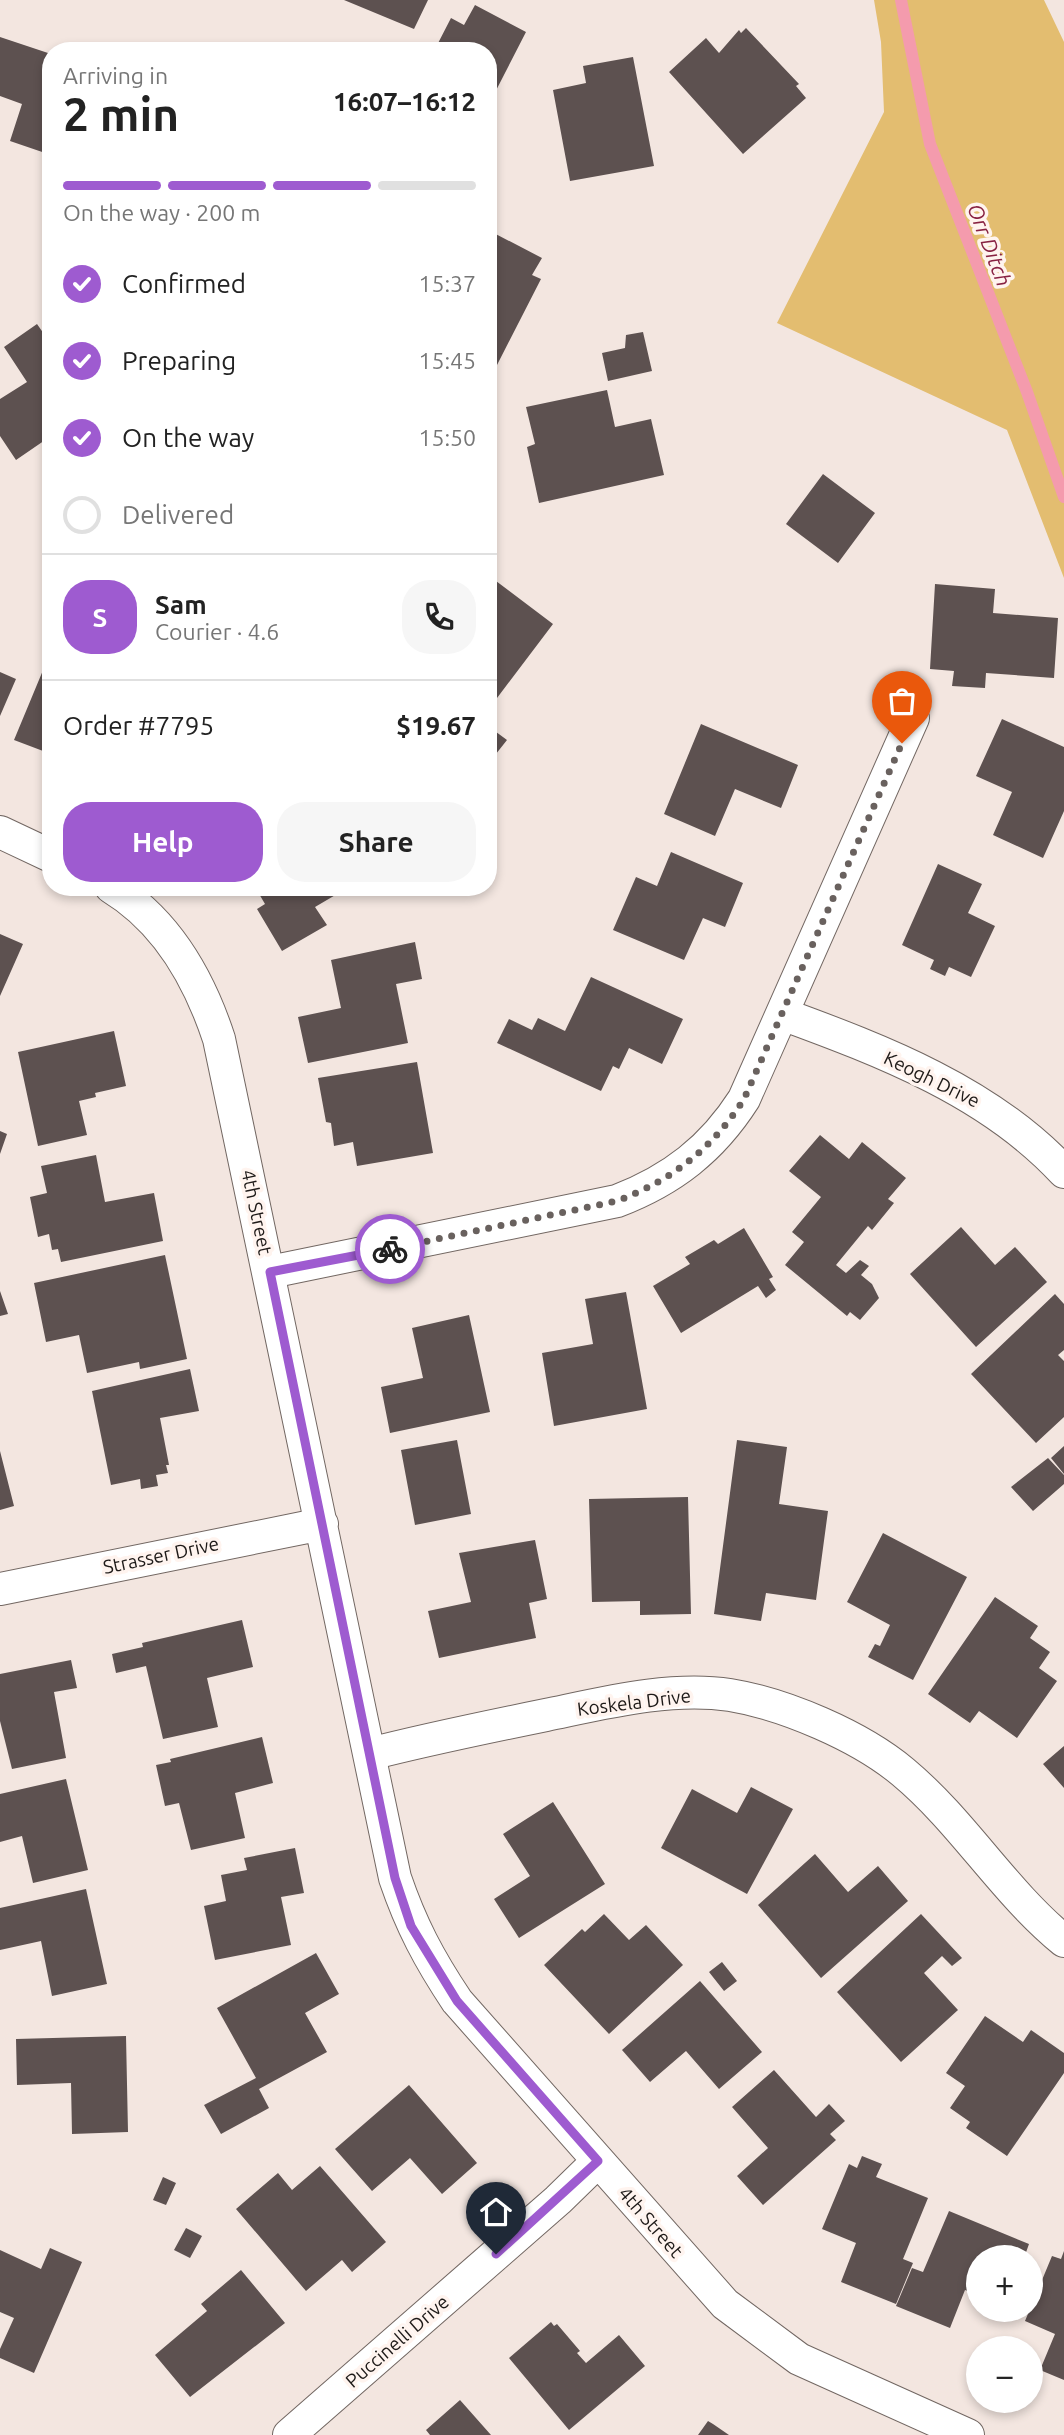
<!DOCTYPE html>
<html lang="en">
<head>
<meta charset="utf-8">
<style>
  :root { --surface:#fff; --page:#f6f6f6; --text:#222; --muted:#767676; --line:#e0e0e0; --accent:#9e5bd0 }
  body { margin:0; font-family:Ubuntu,sans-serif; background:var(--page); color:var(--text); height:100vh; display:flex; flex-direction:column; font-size:26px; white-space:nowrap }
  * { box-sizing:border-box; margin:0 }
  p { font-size:23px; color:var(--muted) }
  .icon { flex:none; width:38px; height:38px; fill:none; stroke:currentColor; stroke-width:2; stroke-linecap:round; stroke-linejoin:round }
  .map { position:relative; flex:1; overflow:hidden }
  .panel { position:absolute; left:42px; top:42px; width:455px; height:854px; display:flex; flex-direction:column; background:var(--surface); border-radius:28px; box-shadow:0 4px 10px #0003 }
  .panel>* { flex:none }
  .fabs { position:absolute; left:966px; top:2245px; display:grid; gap:14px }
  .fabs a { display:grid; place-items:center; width:77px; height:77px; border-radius:50%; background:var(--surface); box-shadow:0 4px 10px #0003; font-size:35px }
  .pin { position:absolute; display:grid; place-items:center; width:60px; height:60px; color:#fff; margin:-72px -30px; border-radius:50% 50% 50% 0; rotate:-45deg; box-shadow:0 0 7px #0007 }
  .pin .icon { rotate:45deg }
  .courier { position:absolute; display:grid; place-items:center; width:70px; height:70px; margin:-35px; border:5px solid #9e5bd0; border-radius:50%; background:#fff; color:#222; box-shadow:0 2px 9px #0007 }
  .head em { font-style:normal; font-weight:700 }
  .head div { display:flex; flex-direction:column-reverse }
  .head { display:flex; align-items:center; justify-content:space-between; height:119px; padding:0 21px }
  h1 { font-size:46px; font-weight:700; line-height:52px }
  .bar { display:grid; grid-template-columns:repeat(4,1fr); gap:10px 7px; align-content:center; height:84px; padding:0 21px }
  .bar i { height:9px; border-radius:5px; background:var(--line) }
  .bar .selected { background:var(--accent) }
  .bar p { grid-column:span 4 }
  .line { display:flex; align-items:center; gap:18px; padding:0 21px; border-top:2px solid var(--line) }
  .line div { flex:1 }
  .round { display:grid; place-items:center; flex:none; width:74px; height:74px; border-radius:28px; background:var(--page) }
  ol { padding:0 21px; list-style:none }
  li { display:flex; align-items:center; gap:21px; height:77px }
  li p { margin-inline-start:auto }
  li .icon { padding:7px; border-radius:50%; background:var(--accent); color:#fff; stroke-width:4 }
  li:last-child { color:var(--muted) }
  li i { width:38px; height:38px; border:4px solid var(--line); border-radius:50% }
  .action { display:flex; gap:14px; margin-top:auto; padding:14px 21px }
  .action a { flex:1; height:80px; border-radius:28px; background:var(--accent); color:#fff; font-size:28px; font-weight:700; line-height:80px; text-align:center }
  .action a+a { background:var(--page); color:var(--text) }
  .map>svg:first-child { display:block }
  .green { fill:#e3bd70 }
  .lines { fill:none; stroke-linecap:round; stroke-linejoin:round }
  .stream { stroke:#f49bad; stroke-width:12 }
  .building { fill:#5d5150 }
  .street-casing { stroke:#726762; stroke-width:34 }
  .street { stroke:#fff; stroke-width:32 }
  .done { stroke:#69615e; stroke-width:7; stroke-dasharray:0 12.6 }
  .route { stroke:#9e5bd0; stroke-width:9 }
  .labels { text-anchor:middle; stroke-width:7; stroke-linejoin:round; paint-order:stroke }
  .street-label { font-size:19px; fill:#1e1a18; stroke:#fff4ef }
  .water-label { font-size:21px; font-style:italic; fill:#882242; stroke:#fff4ef }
</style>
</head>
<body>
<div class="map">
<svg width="1064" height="2435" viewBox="0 0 1064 2435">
  <rect width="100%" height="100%" fill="#f3e6e0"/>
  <path class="green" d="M874 0H1044L1064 42V578L1007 430 777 323 884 112 881 42Z"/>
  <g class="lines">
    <path class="stream" d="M901 0 930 144 1027 392 1064 497"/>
  </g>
  <path class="building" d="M344 0H428L414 29Z
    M475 5 526 32 488 106V51H434L451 18 464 25Z
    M746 28 799 84 796 86 806 98 743 154 669 72 706 38 719 53 739 30 741 33Z
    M0 37 51 54V155L10 141 22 104 0 96Z
    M633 57 654 166 570 181 553 90 586 83 583 66Z
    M488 230 542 258 532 275 541 279 497 365 488 360Z
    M37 324 51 344V436L16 460 0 436V399L27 382 4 347Z
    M643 332 652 371 608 381 602 353 625 348 626 335Z
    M607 390 615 427 651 419 664 475 539 503 527 447 535 444 526 407Z
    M823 474 875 513 838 563 786 524Z
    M488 575 553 624 497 698 488 691Z
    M935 584 995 589 993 613 1058 618 1054 678 986 673 985 688 952 686 954 671 930 669Z
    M51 651V754L14 740Z
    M0 672 16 679 0 716Z
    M1002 719 1064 747V811L1043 858 993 835 1012 792 976 776Z
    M701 724 798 765 781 808 735 789 715 836 664 814Z
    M488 726 507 740 488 764Z
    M671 852 743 883 725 927 703 918 684 960 613 930 636 877 657 886Z
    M938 864 982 884 968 913 995 926 971 977 949 967 945 976 930 969 934 960 902 945Z
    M255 887H349L315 907 327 925 282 951 257 909 265 904Z
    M0 934 23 944 0 996Z
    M415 942 422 979 396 984 408 1043 308 1063 298 1017 341 1008 331 960Z
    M591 977 683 1019 662 1064 629 1048 619 1069 613 1066 601 1091 497 1043 509 1019 532 1030 538 1018 565 1031Z
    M114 1031 126 1086 95 1093 96 1097 79 1101 87 1135 38 1146 18 1052Z
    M417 1062 433 1153 357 1166 353 1142 334 1146 331 1123 326 1122 318 1078Z
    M0 1131 7 1134 0 1154Z
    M820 1135 849 1159 862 1142 906 1178 888 1199 894 1203 872 1230 868 1226 836 1265 846 1273 860 1260 869 1266 861 1275 872 1284 879 1298 860 1320 850 1312 847 1316 785 1265 804 1242 792 1232 821 1197 789 1171Z
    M96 1155 105 1202 154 1193 163 1241 61 1262 58 1249 52 1250 49 1234 38 1237 30 1197 47 1193 41 1166Z
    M961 1227 995 1265 1015 1247 1047 1282 976 1347 910 1274Z
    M744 1228 773 1277 769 1279 776 1290 766 1298 758 1286 681 1333 653 1286 690 1264 685 1257 714 1240 718 1244Z
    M165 1255 187 1359 140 1369 139 1362 87 1373 79 1335 46 1342 34 1283Z
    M0 1291 8 1314 0 1316Z
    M626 1292 647 1409 554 1426 542 1353 593 1344 585 1299Z
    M1055 1294 1064 1304V1350L1058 1355 1064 1361V1417L1036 1443 971 1374Z
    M469 1315 490 1412 390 1433 381 1387 423 1378 412 1328Z
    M190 1369 199 1411 160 1418 169 1465H166L168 1473 156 1475 158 1486 141 1489 140 1479 111 1485 92 1391Z
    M457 1440 471 1514 415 1525 401 1450Z
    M737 1440 787 1447 779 1504 828 1511 816 1600 766 1593 761 1621 714 1614Z
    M1064 1446V1474L1051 1458Z
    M0 1451 14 1506 0 1510Z
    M1048 1458 1064 1475V1484L1033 1511 1011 1487Z
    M688 1497 691 1614 640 1615V1601L592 1602 589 1499Z
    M883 1533 967 1577 913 1680 868 1657 875 1644 880 1646 890 1625 847 1602Z
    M535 1540 547 1599 529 1603 536 1638 439 1658 428 1611 471 1602 459 1553Z
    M995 1597 1038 1626 1030 1638 1050 1652 1039 1668 1057 1681 1017 1738 979 1711 970 1723 928 1694Z
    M242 1620 253 1667 207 1678 218 1727 163 1739 146 1666 116 1673 112 1654 143 1647 142 1643Z
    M71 1660 77 1688 54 1692 66 1758 12 1769 0 1721V1674Z
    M262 1737 273 1783 235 1793 245 1838 191 1850 179 1803 165 1806 156 1765 171 1762 170 1759Z
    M1064 1746V1788L1043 1764Z
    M66 1779 88 1870 33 1883 22 1836 0 1842V1794Z
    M751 1787 793 1809 747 1894 661 1848 692 1789 737 1813Z
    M553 1802 605 1884 519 1938 494 1899 530 1876 503 1834Z
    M295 1848 304 1893 281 1897 291 1945 215 1960 204 1906 226 1901 221 1875 247 1870 244 1858Z
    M815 1854 848 1892 878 1866 908 1901 821 1978 758 1905Z
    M86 1889 107 1984 52 1996 41 1941 0 1950V1908Z
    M604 1914 629 1940 646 1925 683 1965 609 2034 544 1965 582 1929 585 1932Z
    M921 1914 962 1958 952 1966 942 1956 924 1973 958 2010 901 2062 837 1992Z
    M316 1953 339 1994 305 2013 327 2052 259 2089 269 2108 221 2134 204 2105 256 2078 217 2008Z
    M722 1962 737 1981 724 1991 709 1972Z
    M700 1981 762 2052 719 2089 686 2051 650 2082 622 2050Z
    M985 2016 1023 2042 1031 2030 1064 2053V2073L1007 2156 966 2128 970 2122 950 2108 965 2086 946 2073Z
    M126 2036 128 2132 72 2134 71 2083 17 2085 16 2039Z
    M774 2070 816 2117 829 2104 845 2121 830 2134 836 2140 763 2205 737 2176 768 2148 732 2107Z
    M409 2085 477 2163 442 2194 410 2158 372 2191 335 2149Z
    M862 2156 882 2164 876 2177 928 2198 903 2259 913 2263 896 2304 841 2282 856 2243 822 2229 849 2164 857 2168Z
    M320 2166 386 2242 352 2272 342 2260 306 2291 236 2209 278 2173 292 2190Z
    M163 2177 176 2183 166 2205 153 2200Z
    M949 2211 1029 2244 1024 2258H978V2295L965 2290 950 2328 896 2306 912 2268 923 2272Z
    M186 2228 202 2236 190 2258 174 2250Z
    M50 2248 82 2262 34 2373 0 2358V2349L14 2318 0 2312V2250L41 2269Z
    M1064 2251V2380L1040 2370 1055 2334 1025 2321 1052 2256 1061 2259Z
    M241 2270 285 2323 190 2397 155 2355 207 2311 201 2304Z
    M551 2322 554 2326 557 2324 580 2351 577 2353 586 2363 619 2335 645 2366 569 2430 509 2358Z
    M460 2400 491 2435H430L426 2430Z
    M708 2421 713 2424 729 2435H698Z"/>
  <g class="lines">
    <defs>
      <path id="street" d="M0 832 51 856
        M111 887C167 921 199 978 219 1039L395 1878C411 1925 429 1959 457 2001L725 2304 799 2359 968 2435
        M782 1014C883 1051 990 1092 1064 1172
        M270 1272 617 1201C672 1180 712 1149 744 1099L913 718
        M0 1589 322 1524
        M370 1754C428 1739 487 1727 546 1715 604 1703 670 1686 730 1695 785 1704 860 1736 903 1772 963 1822 1003 1891 1064 1941
        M289 2435 558 2200 598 2161"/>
    </defs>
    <use href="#street" class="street-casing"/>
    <use href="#street" class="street"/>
  </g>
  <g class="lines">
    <path class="done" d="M390 1249 617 1201C672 1180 712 1149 744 1099L902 743"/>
    <path class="route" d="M390 1249 270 1272 395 1878 411 1926 457 2001 598 2161 496 2254"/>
  </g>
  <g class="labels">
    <g class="street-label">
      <text transform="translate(932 1079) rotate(26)" y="7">Keogh Drive</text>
      <text transform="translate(257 1212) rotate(78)" y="7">4th Street</text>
      <text transform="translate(161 1555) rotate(-12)" y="7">Strasser Drive</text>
      <text transform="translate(634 1702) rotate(-7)" y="7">Koskela Drive</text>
      <text transform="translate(651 2222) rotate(49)" y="7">4th Street</text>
      <text transform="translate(397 2341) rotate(-41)" y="7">Puccinelli Drive</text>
    </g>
    <g class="water-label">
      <text transform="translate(989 245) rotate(69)" y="7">Orr Ditch</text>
    </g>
  </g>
</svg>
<div class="fabs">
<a>+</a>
<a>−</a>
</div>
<div class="pin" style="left:902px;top:743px;background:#ea580c"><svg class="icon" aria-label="bag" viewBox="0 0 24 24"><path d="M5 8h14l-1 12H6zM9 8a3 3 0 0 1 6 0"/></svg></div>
<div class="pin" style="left:496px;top:2254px;background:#1f2937"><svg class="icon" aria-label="home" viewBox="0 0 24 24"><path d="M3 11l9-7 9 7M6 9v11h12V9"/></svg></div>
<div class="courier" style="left:390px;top:1249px"><svg class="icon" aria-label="bike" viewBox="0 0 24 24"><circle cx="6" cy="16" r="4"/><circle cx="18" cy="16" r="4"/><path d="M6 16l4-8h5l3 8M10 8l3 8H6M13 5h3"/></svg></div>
<section class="panel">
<div class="head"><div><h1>2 min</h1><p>Arriving in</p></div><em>16:07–16:12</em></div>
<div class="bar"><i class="selected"></i><i class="selected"></i><i class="selected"></i><i></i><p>On the way · 200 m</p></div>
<ol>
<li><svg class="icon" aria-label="check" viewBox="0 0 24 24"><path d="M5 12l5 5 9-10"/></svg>Confirmed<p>15:37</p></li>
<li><svg class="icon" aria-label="check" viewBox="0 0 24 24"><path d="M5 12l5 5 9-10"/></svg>Preparing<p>15:45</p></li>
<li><svg class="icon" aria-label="check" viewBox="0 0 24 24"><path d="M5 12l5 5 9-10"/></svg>On the way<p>15:50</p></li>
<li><i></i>Delivered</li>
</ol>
<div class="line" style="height:126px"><b class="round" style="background:var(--accent);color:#fff">S</b><div><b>Sam</b><p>Courier · 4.6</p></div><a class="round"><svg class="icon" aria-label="phone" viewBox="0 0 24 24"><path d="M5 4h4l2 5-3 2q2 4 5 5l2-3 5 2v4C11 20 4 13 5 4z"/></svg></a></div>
<div class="line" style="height:91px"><div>Order #7795</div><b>$19.67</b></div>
<div class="action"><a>Help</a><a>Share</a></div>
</section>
</div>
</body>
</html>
